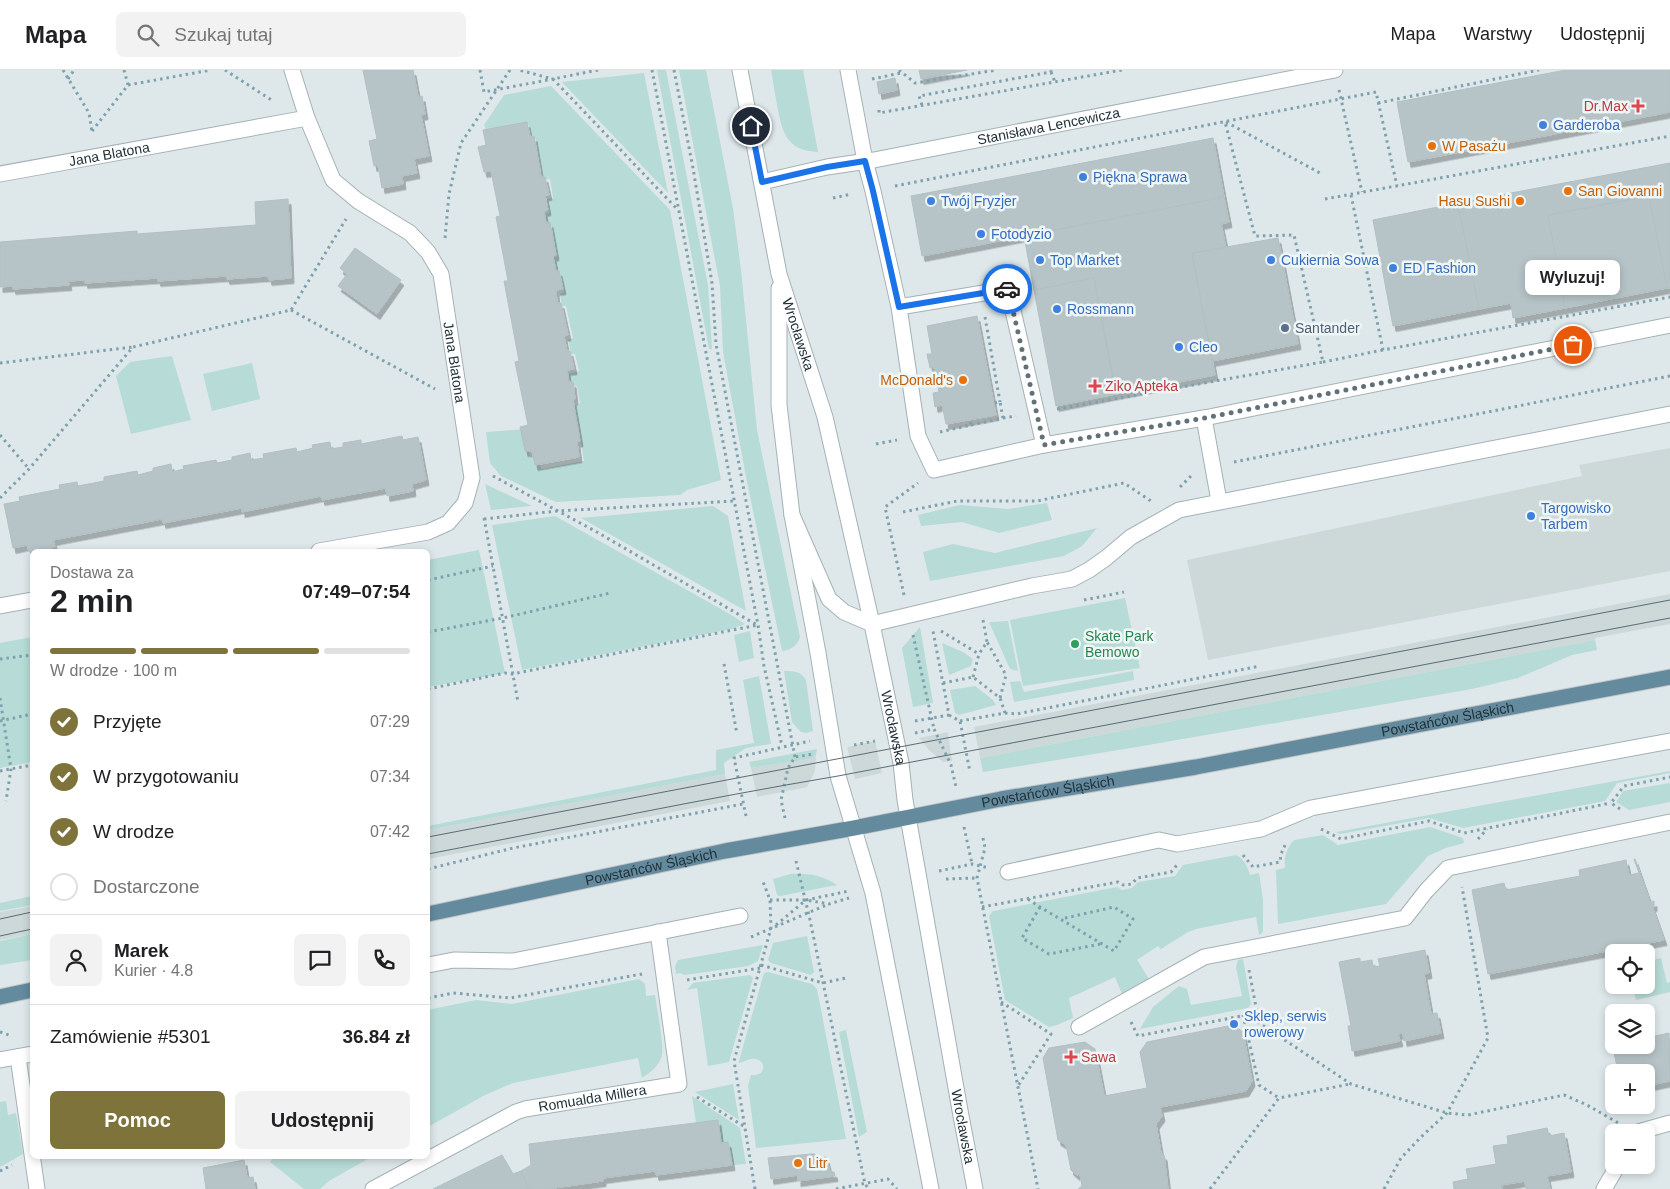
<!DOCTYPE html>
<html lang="pl">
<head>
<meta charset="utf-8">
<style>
  :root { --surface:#fff; --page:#f2f2f2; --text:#202124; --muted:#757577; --line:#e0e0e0; --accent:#7d733b }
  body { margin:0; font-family:Arial,sans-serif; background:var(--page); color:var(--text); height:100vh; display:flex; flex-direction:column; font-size:19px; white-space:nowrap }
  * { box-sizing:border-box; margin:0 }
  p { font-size:16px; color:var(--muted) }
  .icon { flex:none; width:28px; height:28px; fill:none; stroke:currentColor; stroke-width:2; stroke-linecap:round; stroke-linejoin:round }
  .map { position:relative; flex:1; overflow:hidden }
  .panel { position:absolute; left:30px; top:479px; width:400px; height:610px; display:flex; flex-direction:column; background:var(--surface); border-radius:8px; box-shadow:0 2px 8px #0003 }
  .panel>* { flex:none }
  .controls { position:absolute; left:1605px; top:874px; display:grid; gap:10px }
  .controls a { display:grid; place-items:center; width:50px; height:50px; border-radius:8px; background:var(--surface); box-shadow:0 2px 8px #0003; font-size:25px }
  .pin { position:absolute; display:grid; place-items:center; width:42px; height:42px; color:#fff; margin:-21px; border:2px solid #fff; border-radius:50%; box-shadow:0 1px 5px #0007 }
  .courier { position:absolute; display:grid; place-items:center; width:50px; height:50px; margin:-25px; border:4px solid #1a73e8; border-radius:50%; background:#fff; color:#222; box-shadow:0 1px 6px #0007 }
  .bubble { position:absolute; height:35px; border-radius:8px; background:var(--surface); box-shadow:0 2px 8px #0003; font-size:16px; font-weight:600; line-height:35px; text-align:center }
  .headline em { font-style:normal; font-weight:600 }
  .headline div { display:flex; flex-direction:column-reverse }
  .headline { display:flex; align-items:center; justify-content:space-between; height:85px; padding:0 20px }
  h1 { font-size:32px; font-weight:600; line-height:38px }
  .bar { display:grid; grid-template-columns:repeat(4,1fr); gap:8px 5px; align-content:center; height:60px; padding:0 20px }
  .bar i { height:6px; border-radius:4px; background:var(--line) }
  .bar .selected { background:var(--accent) }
  .bar p { grid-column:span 4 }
  .line { display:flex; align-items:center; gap:12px; padding:0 20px; border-top:1px solid var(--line) }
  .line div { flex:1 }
  .round { display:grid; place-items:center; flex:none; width:52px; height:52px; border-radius:8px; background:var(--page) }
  ol { padding:0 20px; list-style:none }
  li { display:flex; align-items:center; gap:15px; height:55px }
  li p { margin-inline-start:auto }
  li .icon { padding:5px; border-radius:50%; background:var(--accent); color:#fff; stroke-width:4 }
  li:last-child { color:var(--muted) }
  li i { width:28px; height:28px; border:2px solid var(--line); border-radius:50% }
  .primary-button { display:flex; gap:10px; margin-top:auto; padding:10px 20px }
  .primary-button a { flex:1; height:58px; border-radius:8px; background:var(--accent); color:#fff; font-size:20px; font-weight:600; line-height:58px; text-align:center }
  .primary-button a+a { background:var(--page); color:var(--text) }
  header { display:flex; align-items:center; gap:30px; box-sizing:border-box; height:70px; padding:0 25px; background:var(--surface); border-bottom:1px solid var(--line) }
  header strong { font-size:24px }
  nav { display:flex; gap:28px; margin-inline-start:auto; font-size:18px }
  .search { width:350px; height:45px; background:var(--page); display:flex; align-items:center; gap:12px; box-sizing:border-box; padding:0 18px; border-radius:8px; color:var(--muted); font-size:19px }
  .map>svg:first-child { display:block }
  .built { fill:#cdd8d9 }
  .green { fill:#b7dbd6 }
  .building { fill:#b7c4c7; stroke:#b1c0c3; filter:url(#shadow) }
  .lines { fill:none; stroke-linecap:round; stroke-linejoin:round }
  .minor-casing { stroke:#a5b1b5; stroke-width:17 }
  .major-casing { stroke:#c1c5c8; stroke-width:17 }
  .path { stroke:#7fa0ad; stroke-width:3; stroke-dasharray:2.5 4; stroke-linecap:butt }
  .minor { stroke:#fff; stroke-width:15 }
  .major { stroke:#648a9e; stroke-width:15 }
  .tram { stroke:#5a6c75; stroke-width:1 }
  .done { stroke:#627177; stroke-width:5; stroke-dasharray:0 9 }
  .route { stroke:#1a73e8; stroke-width:6 }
  .health-dot { fill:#e0444e; stroke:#eff6f6; stroke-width:2 }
  .shop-dot { fill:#3f7fe0; stroke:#eff6f6; stroke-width:2 }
  .food-dot { fill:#e8710a; stroke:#eff6f6; stroke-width:2 }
  .service-dot { fill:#5c6f8a; stroke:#eff6f6; stroke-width:2 }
  .leisure-dot { fill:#2e9e5b; stroke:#eff6f6; stroke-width:2 }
  .labels { text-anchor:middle; stroke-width:5; stroke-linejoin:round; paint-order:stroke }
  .health-label { font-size:14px; fill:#be3a42; stroke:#eff6f6; text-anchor:start }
  .shop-label { font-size:14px; fill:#366cbe; stroke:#eff6f6; text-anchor:start }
  .street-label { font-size:14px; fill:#203139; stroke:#eff6f6 }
  .food-label { font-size:14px; fill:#c56008; stroke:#eff6f6; text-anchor:start }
  .service-label { font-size:14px; fill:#4e5e75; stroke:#eff6f6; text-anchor:start }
  .leisure-label { font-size:14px; fill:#27864d; stroke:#eff6f6; text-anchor:start }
</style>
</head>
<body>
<header>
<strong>Mapa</strong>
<div class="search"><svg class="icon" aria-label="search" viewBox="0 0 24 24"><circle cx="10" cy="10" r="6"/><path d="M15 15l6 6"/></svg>Szukaj tutaj</div>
<nav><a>Mapa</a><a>Warstwy</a><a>Udostępnij</a></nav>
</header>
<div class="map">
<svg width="1670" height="1119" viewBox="0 0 1670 1119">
  <defs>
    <filter id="shadow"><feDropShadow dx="3" dy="5.5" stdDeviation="0" flood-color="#0004"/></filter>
  </defs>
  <rect width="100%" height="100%" fill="#dee8ea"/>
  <path class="built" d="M1670 378V501L1208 590 1187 490 1582 406 1579 395Z
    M1670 524V554L1595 568V570L980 688 974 657Z
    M948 662 952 691 943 692 929 680 919 668Z
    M875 671 882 703 855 709 847 677Z
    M816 685 815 701 807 717 757 727 751 698 810 689Z
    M725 704 730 731 428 789V760Z
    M32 836V864L0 870V842Z"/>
  <path class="green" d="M657 0H666L708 215 712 279H709Z
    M679 0H706L733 138 741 200 757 360 800 567C797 576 791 580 782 581L746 407 723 282 720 216Z
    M771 0H803L818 82C786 81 782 61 777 35 775 23 773 12 771 0Z
    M644 3 668 123 562 12Z
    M551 16 670 140 721 410 687 420 680 425 556 432 501 406 490 393 486 362 525 359 530 386 538 385 541 399 584 391 574 335 580 334 577 316H570L568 304 579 301 575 284H571L568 270 573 268 566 236H562L560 224 564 222 561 206 557 207 553 188 557 187 552 156 547 157 545 144 549 143 547 129 553 128 550 109 543 110 536 69H532L529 55 487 62 484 55 504 25Z
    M172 286 191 350 131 364 116 306 130 292Z
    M252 293 260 329 212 341 203 304Z
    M485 414 532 436 491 440Z
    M1047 433 1052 450 999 463 962 452 921 456 918 445 960 435 1008 439Z
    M713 436 728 446 746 541 581 448Z
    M555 446 728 543 745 554 732 559 522 600 492 455Z
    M1097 458 1082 476 1064 486 930 511 923 482 953 474 995 483Z
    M479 480 505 603 428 617V490Z
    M1125 528 1140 598 1023 616 1010 550Z
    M1008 551 1018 601 1010 599 989 552Z
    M920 557 933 633 913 637 902 578Z
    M750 561 754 588 739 592 734 565Z
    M32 567V692L0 698V573Z
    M1595 570 1597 580 1572 585 1518 608 1472 619 1131 678 983 702 980 688Z
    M942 573 963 582 973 589 971 596 949 605Z
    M784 601C795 601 800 601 806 610L813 661 806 663 801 662 792 652Z
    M1133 601 1134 610 1014 632 1010 612 1020 611 1024 622Z
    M759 606 771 674 746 678 724 693 725 704 428 760V756L716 700V680L754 673 743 610Z
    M975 616 993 630 996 635 959 645 955 643 950 620Z
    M817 679 816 685 810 689 751 698 749 692Z
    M1670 701V703L1617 713 1605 731 1463 758 1429 748 1340 764 1336 762Z
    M1670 713V732L1629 740 1616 732 1623 721Z
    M1430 757 1463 768 1464 773 1446 778 1428 786 1386 834 1278 854 1276 800 1285 798C1284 787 1286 779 1294 770L1323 765 1338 775Z
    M1236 785C1245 789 1247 797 1250 805L1259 803 1263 830V861L1261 864 1259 865 1256 847 1196 859 1188 862 1161 879 1158 876 1137 890 1149 909 1122 924 1115 907 1069 928 1073 948 1057 955 1049 957 1005 930 989 846 993 841 1117 817 1122 820 1132 818 1138 812 1175 806 1183 795Z
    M791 804C807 803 823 805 837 815L780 826 777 825 773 809Z
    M32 826V835L0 841V833Z
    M32 864V890L0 895V871Z
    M807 866 814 902 811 905 771 893 768 890 773 873Z
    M763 875 758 891 748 896 685 905 680 903 676 904 675 896 678 890Z
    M1661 888 1667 913 1670 912V922L1636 930 1632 915H1646V892Z
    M1243 889 1251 934 1248 938 1140 959 1153 937 1179 916 1187 919 1191 935 1242 926 1236 897 1238 890Z
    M768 902 812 914 817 919 846 1069 756 1078 748 1016 751 1005C766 1007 767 990 755 989 750 988 744 992 739 993V991L764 903Z
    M750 905 753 908 729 992 708 996 697 918 687 920 693 913Z
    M639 909 645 914 646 926 655 925C657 938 664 975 662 985 659 996 651 1002 642 1008L638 988 513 1013 485 1025 428 1057V940L476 930 512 934Z
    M846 960 867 1062 859 1067 839 962Z
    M733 1014 739 1050 695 1022Z
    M692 1026 740 1058 746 1094 732 1095 728 1072 721 1073 718 1050 696 1053Z
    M6 1031 8 1045 16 1043 23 1084 0 1097V1032Z
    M274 1086H373L329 1111 320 1119H304L270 1092Z"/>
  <path class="building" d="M363 0H413L418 27 422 26 425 44 421 45 429 86 414 89 417 103 402 106 403 114 382 118 378 95 374 96 369 71 377 69Z
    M919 0H967L921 9Z
    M1566 0H1670V42L1408 92 1397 32Z
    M895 8 897 20 879 24 877 12Z
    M527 52 530 67 534 66 541 107H545L549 125H545L548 140 544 141 546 153 550 152 556 185 553 186 556 201H559L563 219 556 220 557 233H561L568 265 564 266 567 281H570L574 299 567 300 569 312H573L575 329 573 330 580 371 577 372 579 387 535 395 532 381H525L520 357 528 355 515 292 519 291 504 211H508L496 147 500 146 491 101 484 102 478 77 486 75 483 60Z
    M1213 68 1224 127 922 186 911 126Z
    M1670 93V218H1667L1649 126 1548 145 1565 238 1513 248 1511 233 1479 239 1458 133Z
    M1649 126 1667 218 1565 238 1548 145Z
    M1224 127 1229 152 1221 154 1226 178 1192 183 1215 305 1116 324 1094 208 1034 220 1024 166Z
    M288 129 291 208 269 210 268 206 227 209 226 206 158 211 157 208 85 213 84 210 68 211 69 215 13 219 12 216 0 217V172L137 161V164L256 155 255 132Z
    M1458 133 1479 239 1393 256 1373 150Z
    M1278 168 1298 274 1212 291 1192 183Z
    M355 178 401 210 377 244 338 216 347 204 340 198Z
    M1094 208 1116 324 1056 336 1034 220Z
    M977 246 996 345 946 354 942 335 935 337 933 323 939 322 934 297 930 298 927 284H932L927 256Z
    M402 366 403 370 418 367 426 410 412 414 413 421 387 426 386 418 322 430 321 426 242 442V438L163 453 162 449 53 470 55 477 29 482 27 475 13 478 4 434 20 431 19 427 60 419 59 415 77 412 78 416 104 411V407L137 401 138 405 153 401V398L171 394 172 402 184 399 183 396 216 390 217 393 232 390V387L250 383 251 390 264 388 263 384 296 378 297 382 313 378 312 375 330 372 331 379 343 377V373L361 370V374Z
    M1634 789H1635L1650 832 1654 831V836H1652L1664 870 1488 904 1472 820 1504 813 1506 820 1580 806 1579 800 1626 790 1629 805 1639 803Z
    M1425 880 1429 903 1424 904 1431 944 1437 943 1441 963 1404 971 1403 963 1398 964 1400 971 1352 981 1348 956H1351L1339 892 1360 888V892L1372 890 1373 897 1380 896 1378 889Z
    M1233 955 1243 962 1252 1011 1246 1021 1160 1037 1162 1046 1156 1054 1161 1083 1164 1085 1168 1119H1078L1082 1116 1080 1104 1077 1105 1071 1100 1066 1075 1058 1070 1043 988 1049 978 1085 972 1095 979 1104 1026 1147 1018 1140 982 1147 972Z
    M1669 963 1670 1011 1646 1016V1002H1618L1614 982 1629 979 1628 975H1646V968Z
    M718 1050 721 1073 728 1072 732 1095 656 1105 655 1101 603 1108V1111L547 1119H529L521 1101 531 1095 529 1074Z
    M1547 1058 1549 1066 1564 1063 1571 1102 1547 1106 1550 1119H1526L1525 1111 1501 1115 1502 1119H1454L1453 1112 1468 1109 1466 1099 1496 1094 1493 1076 1508 1074 1507 1066Z
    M811 1084H815L816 1088 826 1087 830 1102H834L835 1106 798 1111V1105L771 1109 768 1088Z
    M502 1085 513 1104 521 1101 529 1119H433Z
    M244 1090 247 1108 253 1107 255 1119H206L203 1098Z"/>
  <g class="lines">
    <defs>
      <g id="minor">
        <path id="s1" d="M740 0 779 204 825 347 872 554 901 693 905 730 961 1046 975 1119"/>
        <path d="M848 0 865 91 873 121 899 237 918 366 934 400 1044 375 1008 219 899 237"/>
        <path id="s2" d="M307 48 333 110 358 131 410 163 428 182 441 204 472 408 465 433 448 453 428 462 319 481"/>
        <path id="s3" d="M0 104 307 48 292 0"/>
        <path id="s4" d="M762 112 827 97 874 90 1335 0"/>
        <path d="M779 218V335L792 445 818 583 838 706 873 823 931 1119"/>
        <path d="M1204 348 1219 431"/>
        <path d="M1044 375 1204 348 1670 255"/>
        <path d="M792 445 829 529 844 542 872 554 1032 516 1072 509 1089 500 1106 488 1131 467 1179 440 1670 344"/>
        <path d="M0 536 32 530"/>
        <path d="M1008 802 1159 770 1177 774 1249 761 1261 759 1311 738 1670 671"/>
        <path d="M428 895 454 890 513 891 740 846"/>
        <path d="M1079 957 1204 887 1405 848 1426 821 1448 798 1670 752"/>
        <path d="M18 987 37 1119"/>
        <path d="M0 990 32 984"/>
        <path d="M1638 1062 1670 1053"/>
        <path id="s5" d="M373 1119 516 1042 525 1039 679 1014 658 862"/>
        <path d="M1604 1119 1618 1095"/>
      </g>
      <g id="major">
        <path id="s6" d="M428 844 725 781 854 758 1001 729 1196 697 1670 607"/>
        <path d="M0 927 32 920"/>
      </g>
    </defs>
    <use href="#minor" class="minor-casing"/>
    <use href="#major" class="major-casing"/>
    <path class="path" d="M63 0 89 43 92 62
      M124 0 128 15
      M225 0 273 31
      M480 0 484 22 553 9 519 0
      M598 0 553 9 678 140
      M652 0 758 555 764 596 782 676
      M674 0 693 98 712 213 716 274 795 687
      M899 0 915 13 997 0
      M1051 2 1055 12
      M68 9 74 0
      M872 9 901 3
      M1339 20 1362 122
      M1378 33 1539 0
      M922 35 919 26 1051 2V0
      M879 40V43L1122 0
      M1226 52 1320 103
      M92 61 128 15 211 0
      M895 116 1376 22 1397 116
      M1351 125 1383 280 1670 227
      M833 128 852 124
      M1325 129 1670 66
      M445 168 449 124 461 73 510 0
      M291 240 435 319
      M985 247 1000 332
      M1323 292 1383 280
      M0 293 133 277
      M1057 339 1323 292 1294 165 1255 166 1225 52
      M1003 348 1016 346
      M971 355 1003 348 1000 332 994 333
      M940 362 971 355 970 350
      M0 365 29 399
      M876 374 897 370
      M1234 392 1670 306
      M493 406 595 461 757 555
      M1180 417 1191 406
      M0 428 29 399 133 277 291 240 346 149
      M903 442 957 431H1037L1124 413 1151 431
      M484 448 518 632
      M484 449 557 441 734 431
      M428 510 493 496
      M904 525 885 437 918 413
      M1084 530 1124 522
      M983 550 987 572
      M941 561 979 584
      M428 562 503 548 610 523
      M913 565 934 659
      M0 589 32 585
      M724 594 737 664
      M943 613 973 607 1000 628 1006 605 987 572 979 584 973 607
      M428 619 505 603 512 604 758 555
      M0 628 11 699 6 731
      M1005 643 1017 644 1260 596
      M949 645 960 651 970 702
      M0 651 32 644
      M915 651 949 645 933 561
      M960 651 1005 643 1000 628
      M915 663 934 659 951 695 956 717
      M854 675 875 671
      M0 701 32 695
      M1620 739 1611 733 1624 716 1670 707
      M746 746 734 688 810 671
      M785 748 781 730 788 698 795 687 814 684
      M964 757 972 794
      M1321 759 1341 769 1429 751 1464 763 1611 733
      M983 768 985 778 977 808 1038 1119
      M1478 769 1487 759
      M1243 785 1253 797 1280 792 1281 784 1286 773
      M796 791 810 850 865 1114 869 1119
      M428 799 513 778 743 734
      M939 801 972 794 989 798
      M946 809 977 808
      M1028 829 1040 837 1114 881 1133 849 1114 837 1061 849
      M770 830H806L829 834 849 828
      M982 837 1118 812 1123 815 1132 814 1137 808 1171 802 1177 795
      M1040 837 1022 868 1049 884 1100 874
      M776 855 806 830 849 821
      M751 867 829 834
      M761 895 823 913 846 908
      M1249 900 1259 953 1351 1014 1447 1043 1468 1045 1564 1025 1587 1035 1620 1054
      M687 910 760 898
      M428 928 453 923 510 928 642 904
      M1001 932 1051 964 1018 1016
      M1243 945 1259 1015 1279 1028
      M1131 952 1138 966 1257 943
      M0 962 9 965
      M697 1027 745 1057
      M0 1101 12 1095
      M755 1119 734 991 771 858 770 830 762 809
      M836 1119 888 1109 897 1119
      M1210 1119 1279 1028 1350 1014
      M1384 1119 1401 1088 1421 1067 1447 1043 1488 968 1462 817"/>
    <use href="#minor" class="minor"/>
    <use href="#major" class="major"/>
    <path class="tram" d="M428 767 1670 530
      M428 784C564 758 701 729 838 706L1670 548
      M0 849 32 842
      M0 866 32 859"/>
  </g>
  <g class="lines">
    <path class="done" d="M1007 219H1008L1044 375 1204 348 1573 275"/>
    <path class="route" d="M751 56 762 112 827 97 865 91 873 121 899 237 1007 219"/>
  </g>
  <g class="health-dot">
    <path d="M1635.5 28.5h5v5h5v5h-5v5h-5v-5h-5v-5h5z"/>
    <path d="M1092.5 308.5h5v5h5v5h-5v5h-5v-5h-5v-5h5z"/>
    <path d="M1068.5 979.5h5v5h5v5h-5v5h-5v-5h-5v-5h5z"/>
  </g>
  <g class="shop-dot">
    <circle cx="1543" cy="55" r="5"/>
    <circle cx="1083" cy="107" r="5"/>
    <circle cx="931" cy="131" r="5"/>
    <circle cx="981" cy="164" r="5"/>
    <circle cx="1040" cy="190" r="5"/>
    <circle cx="1271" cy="190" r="5"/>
    <circle cx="1393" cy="198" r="5"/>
    <circle cx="1057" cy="239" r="5"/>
    <circle cx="1179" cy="277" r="5"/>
    <circle cx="1531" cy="446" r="5"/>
    <circle cx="1234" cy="954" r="5"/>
  </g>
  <g class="food-dot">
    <circle cx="1432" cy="76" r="5"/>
    <circle cx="1568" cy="121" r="5"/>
    <circle cx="1520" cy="131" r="5"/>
    <circle cx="963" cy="310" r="5"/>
    <circle cx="798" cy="1093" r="5"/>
  </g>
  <circle class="service-dot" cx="1285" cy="258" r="5"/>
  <circle class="leisure-dot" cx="1075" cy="574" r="5"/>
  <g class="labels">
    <g class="health-label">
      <text x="1628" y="41" text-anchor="end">Dr.Max</text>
      <text x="1105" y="321">Ziko Apteka</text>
      <text x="1081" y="992">Sawa</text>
    </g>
    <g class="shop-label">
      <text x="1553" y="60">Garderoba</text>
      <text x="1093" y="112">Piękna Sprawa</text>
      <text x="941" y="136">Twój Fryzjer</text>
      <text x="991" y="169">Fotodyzio</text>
      <text x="1050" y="195">Top Market</text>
      <text x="1281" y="195">Cukiernia Sowa</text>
      <text x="1403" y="203">ED Fashion</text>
      <text x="1067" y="244">Rossmann</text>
      <text x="1189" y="282">Cleo</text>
      <text x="1541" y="443">Targowisko<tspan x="1541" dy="16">Tarbem</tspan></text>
      <text x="1244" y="951">Sklep, serwis<tspan x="1244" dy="16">rowerowy</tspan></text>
    </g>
    <g class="street-label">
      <text dy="5" stroke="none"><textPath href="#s4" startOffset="292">Stanisława Lencewicza</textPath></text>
      <text dy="5" stroke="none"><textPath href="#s3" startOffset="111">Jana Blatona</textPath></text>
      <text dy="5" stroke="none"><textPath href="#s1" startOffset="271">Wrocławska</textPath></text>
      <text dy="5" stroke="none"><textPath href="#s2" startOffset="302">Jana Blatona</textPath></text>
      <text dy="5" stroke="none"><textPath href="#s6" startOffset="1038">Powstańców Śląskich</textPath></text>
      <text dy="5" stroke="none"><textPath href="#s1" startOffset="676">Wrocławska</textPath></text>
      <text dy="5" stroke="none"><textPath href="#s6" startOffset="632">Powstańców Śląskich</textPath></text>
      <text dy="5" stroke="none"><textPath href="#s6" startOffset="228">Powstańców Śląskich</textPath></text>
      <text dy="5" stroke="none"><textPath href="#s5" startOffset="240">Romualda Millera</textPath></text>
      <text dy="5" stroke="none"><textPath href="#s1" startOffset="1081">Wrocławska</textPath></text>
    </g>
    <g class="food-label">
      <text x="1442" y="81">W Pasażu</text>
      <text x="1578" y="126">San Giovanni</text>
      <text x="1510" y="136" text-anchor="end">Hasu Sushi</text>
      <text x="953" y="315" text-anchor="end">McDonald's</text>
      <text x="808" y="1098">Litr</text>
    </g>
    <g class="service-label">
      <text x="1295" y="263">Santander</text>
    </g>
    <g class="leisure-label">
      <text x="1085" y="571">Skate Park<tspan x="1085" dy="16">Bemowo</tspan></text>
    </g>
  </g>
</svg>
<div class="controls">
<a><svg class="icon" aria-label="locate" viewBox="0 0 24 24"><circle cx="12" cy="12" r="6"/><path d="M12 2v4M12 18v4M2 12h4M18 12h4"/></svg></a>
<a><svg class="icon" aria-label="layers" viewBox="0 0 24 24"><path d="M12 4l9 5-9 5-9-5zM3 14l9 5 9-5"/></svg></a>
<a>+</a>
<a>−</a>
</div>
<div class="pin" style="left:1573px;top:275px;background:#ea580c"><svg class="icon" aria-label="bag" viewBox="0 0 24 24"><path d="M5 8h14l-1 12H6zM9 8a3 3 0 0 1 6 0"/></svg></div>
<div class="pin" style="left:751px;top:56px;background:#1f2937"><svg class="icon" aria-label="home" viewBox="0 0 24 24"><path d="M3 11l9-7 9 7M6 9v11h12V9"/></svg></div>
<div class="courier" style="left:1007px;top:219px"><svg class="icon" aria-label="car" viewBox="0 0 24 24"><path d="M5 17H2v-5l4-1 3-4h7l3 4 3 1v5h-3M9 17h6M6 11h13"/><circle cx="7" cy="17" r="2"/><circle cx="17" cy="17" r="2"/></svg></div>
<div class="bubble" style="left:1525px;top:190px;width:95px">Wyluzuj!</div>
<section class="panel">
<div class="headline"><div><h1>2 min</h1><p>Dostawa za</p></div><em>07:49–07:54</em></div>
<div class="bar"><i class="selected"></i><i class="selected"></i><i class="selected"></i><i></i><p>W drodze · 100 m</p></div>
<ol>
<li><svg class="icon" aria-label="check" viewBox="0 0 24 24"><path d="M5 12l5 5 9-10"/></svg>Przyjęte<p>07:29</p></li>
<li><svg class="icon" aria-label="check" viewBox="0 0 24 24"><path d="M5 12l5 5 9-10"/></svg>W przygotowaniu<p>07:34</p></li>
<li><svg class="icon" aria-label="check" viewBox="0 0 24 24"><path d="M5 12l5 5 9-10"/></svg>W drodze<p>07:42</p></li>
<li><i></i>Dostarczone</li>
</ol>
<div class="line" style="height:90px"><a class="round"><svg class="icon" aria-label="person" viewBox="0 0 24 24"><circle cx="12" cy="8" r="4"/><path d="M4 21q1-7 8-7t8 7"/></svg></a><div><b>Marek</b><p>Kurier · 4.8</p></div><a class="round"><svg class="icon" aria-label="chat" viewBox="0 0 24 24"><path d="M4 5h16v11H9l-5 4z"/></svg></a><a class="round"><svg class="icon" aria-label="phone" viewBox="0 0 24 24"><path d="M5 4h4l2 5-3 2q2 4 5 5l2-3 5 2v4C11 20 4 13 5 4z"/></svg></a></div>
<div class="line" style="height:65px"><div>Zamówienie #5301</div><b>36.84 zł</b></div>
<div class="primary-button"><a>Pomoc</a><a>Udostępnij</a></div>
</section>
</div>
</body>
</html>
